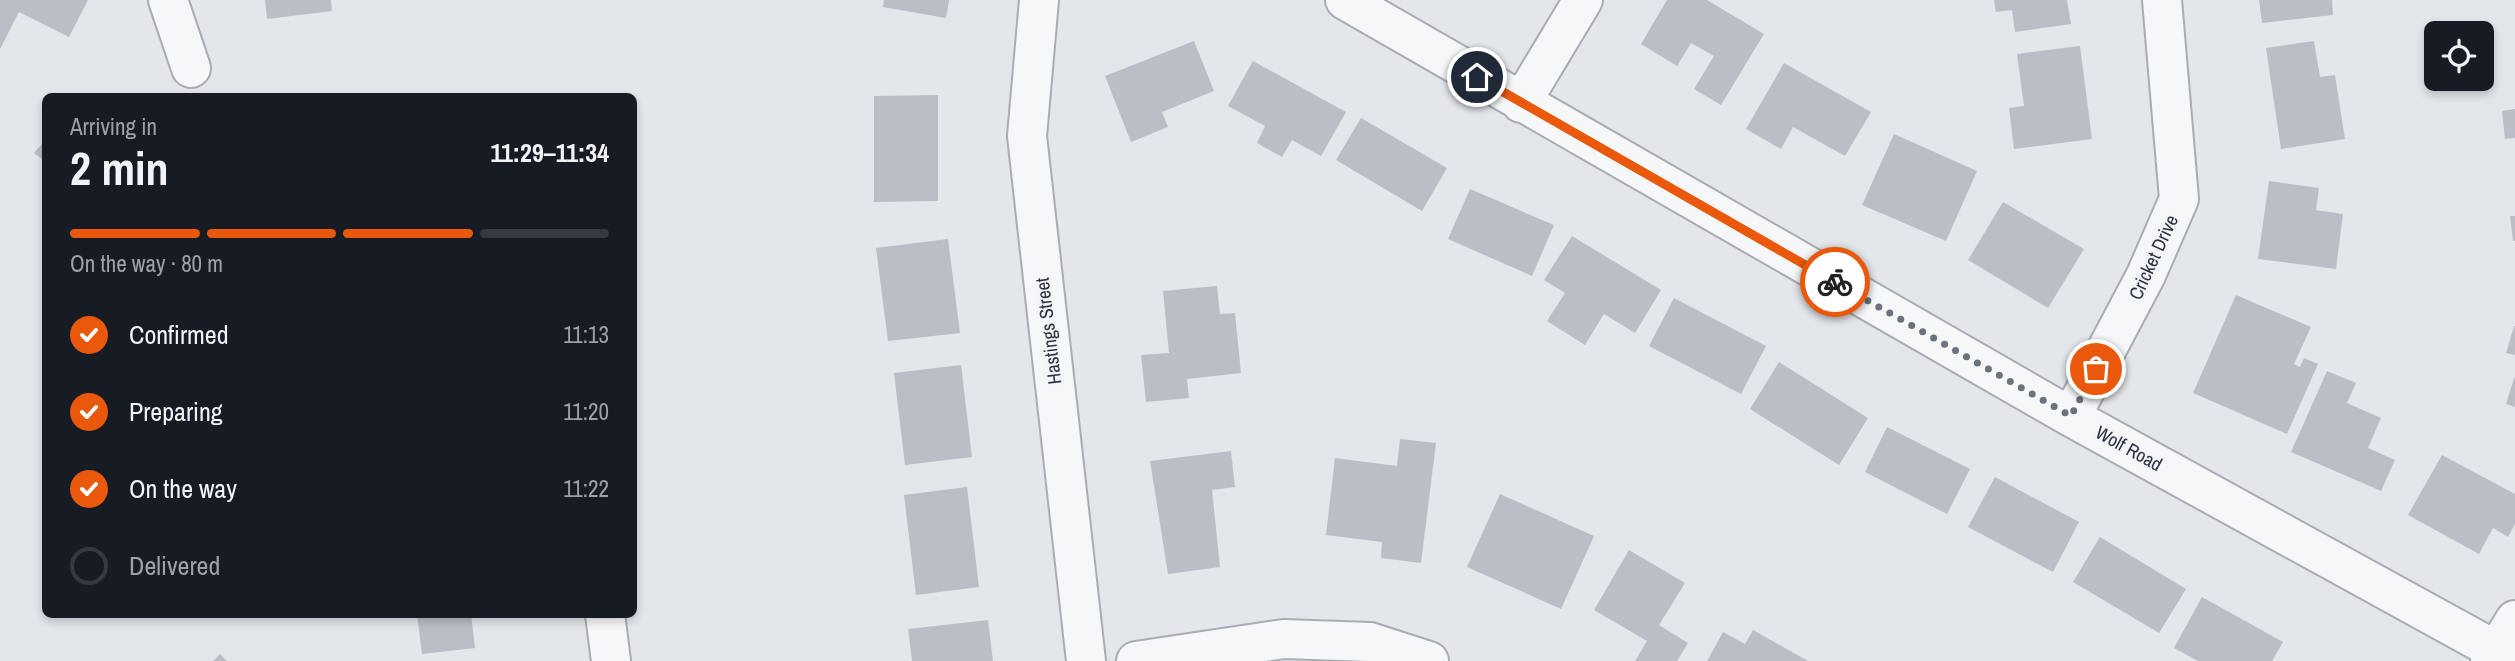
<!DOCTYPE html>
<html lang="en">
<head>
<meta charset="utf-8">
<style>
  :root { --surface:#171b24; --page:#242831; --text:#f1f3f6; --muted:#9ea1a6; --line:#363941; --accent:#ea580c }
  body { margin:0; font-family:"Archivo Narrow",sans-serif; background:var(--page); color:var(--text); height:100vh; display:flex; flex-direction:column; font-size:26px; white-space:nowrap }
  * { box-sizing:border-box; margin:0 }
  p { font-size:23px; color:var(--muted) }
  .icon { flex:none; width:38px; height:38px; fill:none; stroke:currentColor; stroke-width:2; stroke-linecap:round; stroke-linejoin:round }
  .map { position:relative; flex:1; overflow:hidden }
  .details { position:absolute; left:42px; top:93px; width:595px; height:525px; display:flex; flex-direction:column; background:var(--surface); border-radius:10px; box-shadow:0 4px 10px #0003 }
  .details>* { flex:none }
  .controls { position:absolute; left:2424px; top:21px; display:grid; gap:14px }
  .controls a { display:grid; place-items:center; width:70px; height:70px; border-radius:10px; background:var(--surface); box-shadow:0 4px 10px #0003; font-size:35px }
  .pin { position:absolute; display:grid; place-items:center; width:60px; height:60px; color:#fff; margin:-30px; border:4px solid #fff; border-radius:50%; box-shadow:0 2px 7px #0007 }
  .courier { position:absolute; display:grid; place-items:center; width:70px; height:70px; margin:-35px; border:5px solid #ea580c; border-radius:50%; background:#fff; color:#222; box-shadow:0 2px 9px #0007 }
  .summary em { font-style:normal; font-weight:700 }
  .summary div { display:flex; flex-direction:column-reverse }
  .summary { display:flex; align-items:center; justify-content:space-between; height:119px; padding:0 28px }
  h1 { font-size:46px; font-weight:700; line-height:52px }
  .bar { display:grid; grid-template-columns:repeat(4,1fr); gap:10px 7px; align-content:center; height:84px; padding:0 28px }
  .bar i { height:9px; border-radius:5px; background:var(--line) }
  .bar .selected { background:var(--accent) }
  .bar p { grid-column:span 4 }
  ol { padding:0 28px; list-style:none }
  li { display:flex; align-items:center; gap:21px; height:77px }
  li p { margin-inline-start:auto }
  li .icon { padding:7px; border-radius:50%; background:var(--accent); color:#fff; stroke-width:4 }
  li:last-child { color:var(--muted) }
  li i { width:38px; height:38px; border:4px solid var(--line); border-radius:50% }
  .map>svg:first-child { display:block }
  .building { fill:#babfc7 }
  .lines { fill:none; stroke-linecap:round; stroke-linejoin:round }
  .minor-casing { stroke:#a8adb5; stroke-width:42 }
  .tertiary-casing { stroke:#a8adb5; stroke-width:42 }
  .minor { stroke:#f6f7f9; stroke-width:38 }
  .tertiary { stroke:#f6f7f9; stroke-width:38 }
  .done { stroke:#6b727d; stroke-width:7; stroke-dasharray:0 12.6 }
  .route { stroke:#ea580c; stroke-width:9 }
  .labels { text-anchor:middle; stroke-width:6; stroke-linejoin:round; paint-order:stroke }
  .street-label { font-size:19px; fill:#2b3342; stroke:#f3f5f8 }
</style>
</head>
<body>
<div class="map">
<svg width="2515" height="661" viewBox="0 0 2515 661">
  <rect width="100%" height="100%" fill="#e3e6eb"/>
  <path class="building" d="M0 0H88L69 37 19 12 0 49Z
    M265 0H331L332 11 267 19Z
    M884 0H949L946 18 883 7Z
    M1667 0H1707L1764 34 1721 105 1694 89 1714 56 1691 43 1677 66 1641 44Z
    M1994 0H2067L2071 24 2015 32 2012 10 1996 12Z
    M2259 0H2332L2333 15 2262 23Z
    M1194 41 1214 91 1162 112 1168 127 1131 142 1105 76Z
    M2314 41 2320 77 2335 75 2345 139 2281 149 2266 48Z
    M2080 46 2092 139 2014 149 2009 108 2024 106 2017 54Z
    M1253 61 1346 112 1321 156 1292 140 1282 157 1257 143 1265 126 1228 106Z
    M1784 63 1871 112 1845 156 1793 127 1781 149 1746 129Z
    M938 95V201L874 202V96Z
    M2515 109V138L2505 139 2502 111Z
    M1361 118 1447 168 1422 211 1336 160Z
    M1894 134 1977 171 1946 241 1862 205Z
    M46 139V162L34 153Z
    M2269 181 2319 188 2316 210 2343 214 2336 269 2258 259Z
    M1470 189 1554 225 1532 276 1448 239Z
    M2003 202 2084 249 2048 308 1968 260Z
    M2510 216H2515V241H2513Z
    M1572 236 1661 290 1635 333 1604 314 1585 345 1547 321 1565 293 1544 280Z
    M948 239 960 333 888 341 876 248Z
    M1217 286 1220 314 1235 313 1241 373 1187 379 1189 398 1146 402 1141 355 1169 353 1163 291Z
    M2236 295 2311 327 2294 364 2300 367 2304 358 2318 364 2287 434 2193 393Z
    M1674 298 1766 346 1741 394 1649 346Z
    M2514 326H2515V355L2506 353Z
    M1779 362 1868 418 1839 465 1750 409Z
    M961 365 972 457 905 465 894 373Z
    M2327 371 2356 383 2347 403 2381 418 2368 448 2395 460 2381 491 2291 452Z
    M2514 378H2515V407L2506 404Z
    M1887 427 1970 469 1947 514 1865 472Z
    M1400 439 1436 443 1421 563 1381 558 1382 542 1326 535 1335 458 1397 466Z
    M1231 451 1235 487 1212 490 1220 567 1168 574 1150 461Z
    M2442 455 2515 494V524L2508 537 2493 528 2479 554 2408 515Z
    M1995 477 2079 522 2053 572 1968 527Z
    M967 487 979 587 916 595 904 495Z
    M1500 494 1594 536 1561 609 1467 567Z
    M2100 537 2186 589 2159 633 2073 582Z
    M1629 550 1685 583 1659 625 1688 643 1677 661H1635L1647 641 1594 610Z
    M2202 597 2283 642 2272 661H2198L2174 648Z
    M417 614H471L475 648 422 654Z
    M988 620 993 661H912L908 629Z
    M1753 630 1808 661H1707L1723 632 1745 644Z
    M220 654 227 661H213Z"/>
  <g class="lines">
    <defs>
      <path id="minor" d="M168 0 191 68
        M1345 0 2071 417 2515 661
        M1521 103 1583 0
        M2071 417 2146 275 2179 199 2162 0
        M605 614 611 661
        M1136 661 1284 639 1370 642 1429 661
        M2490 661 2515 620"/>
      <path id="tertiary" d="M1039 0 1027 136 1086 661"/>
    </defs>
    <use href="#minor" class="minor-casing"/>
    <use href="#tertiary" class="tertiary-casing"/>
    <use href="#minor" class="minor"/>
    <use href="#tertiary" class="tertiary"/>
  </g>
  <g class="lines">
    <path class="done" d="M1835 282 2071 416 2096 369"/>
    <path class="route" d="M1477 77 1835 282"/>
  </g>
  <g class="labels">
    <g class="street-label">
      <text transform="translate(2153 257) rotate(-65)" y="7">Cricket Drive</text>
      <text transform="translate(1048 331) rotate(-97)" y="7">Hastings Street</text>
      <text transform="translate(2129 448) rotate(29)" y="7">Wolf Road</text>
    </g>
  </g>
</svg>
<div class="controls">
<a><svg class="icon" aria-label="locate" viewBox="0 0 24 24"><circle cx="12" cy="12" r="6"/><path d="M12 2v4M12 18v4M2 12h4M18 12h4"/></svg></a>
</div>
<div class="pin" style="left:2096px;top:369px;background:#ea580c"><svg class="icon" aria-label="bag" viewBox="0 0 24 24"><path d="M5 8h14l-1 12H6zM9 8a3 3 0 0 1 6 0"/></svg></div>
<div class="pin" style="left:1477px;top:77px;background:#1f2937"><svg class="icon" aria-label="home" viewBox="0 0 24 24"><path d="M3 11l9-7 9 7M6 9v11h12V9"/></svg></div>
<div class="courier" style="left:1835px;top:282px"><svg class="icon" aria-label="bike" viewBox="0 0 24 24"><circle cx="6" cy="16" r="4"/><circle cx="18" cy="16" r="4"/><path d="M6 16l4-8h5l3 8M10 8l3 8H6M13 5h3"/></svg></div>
<section class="details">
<div class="summary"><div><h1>2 min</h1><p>Arriving in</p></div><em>11:29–11:34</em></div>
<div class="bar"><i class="selected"></i><i class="selected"></i><i class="selected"></i><i></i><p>On the way · 80 m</p></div>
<ol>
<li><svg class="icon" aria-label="check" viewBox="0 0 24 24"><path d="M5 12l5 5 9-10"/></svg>Confirmed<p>11:13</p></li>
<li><svg class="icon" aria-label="check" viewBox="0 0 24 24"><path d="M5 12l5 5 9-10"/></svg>Preparing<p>11:20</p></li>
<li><svg class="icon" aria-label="check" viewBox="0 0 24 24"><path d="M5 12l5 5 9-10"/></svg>On the way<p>11:22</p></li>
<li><i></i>Delivered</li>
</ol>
</section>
</div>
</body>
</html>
